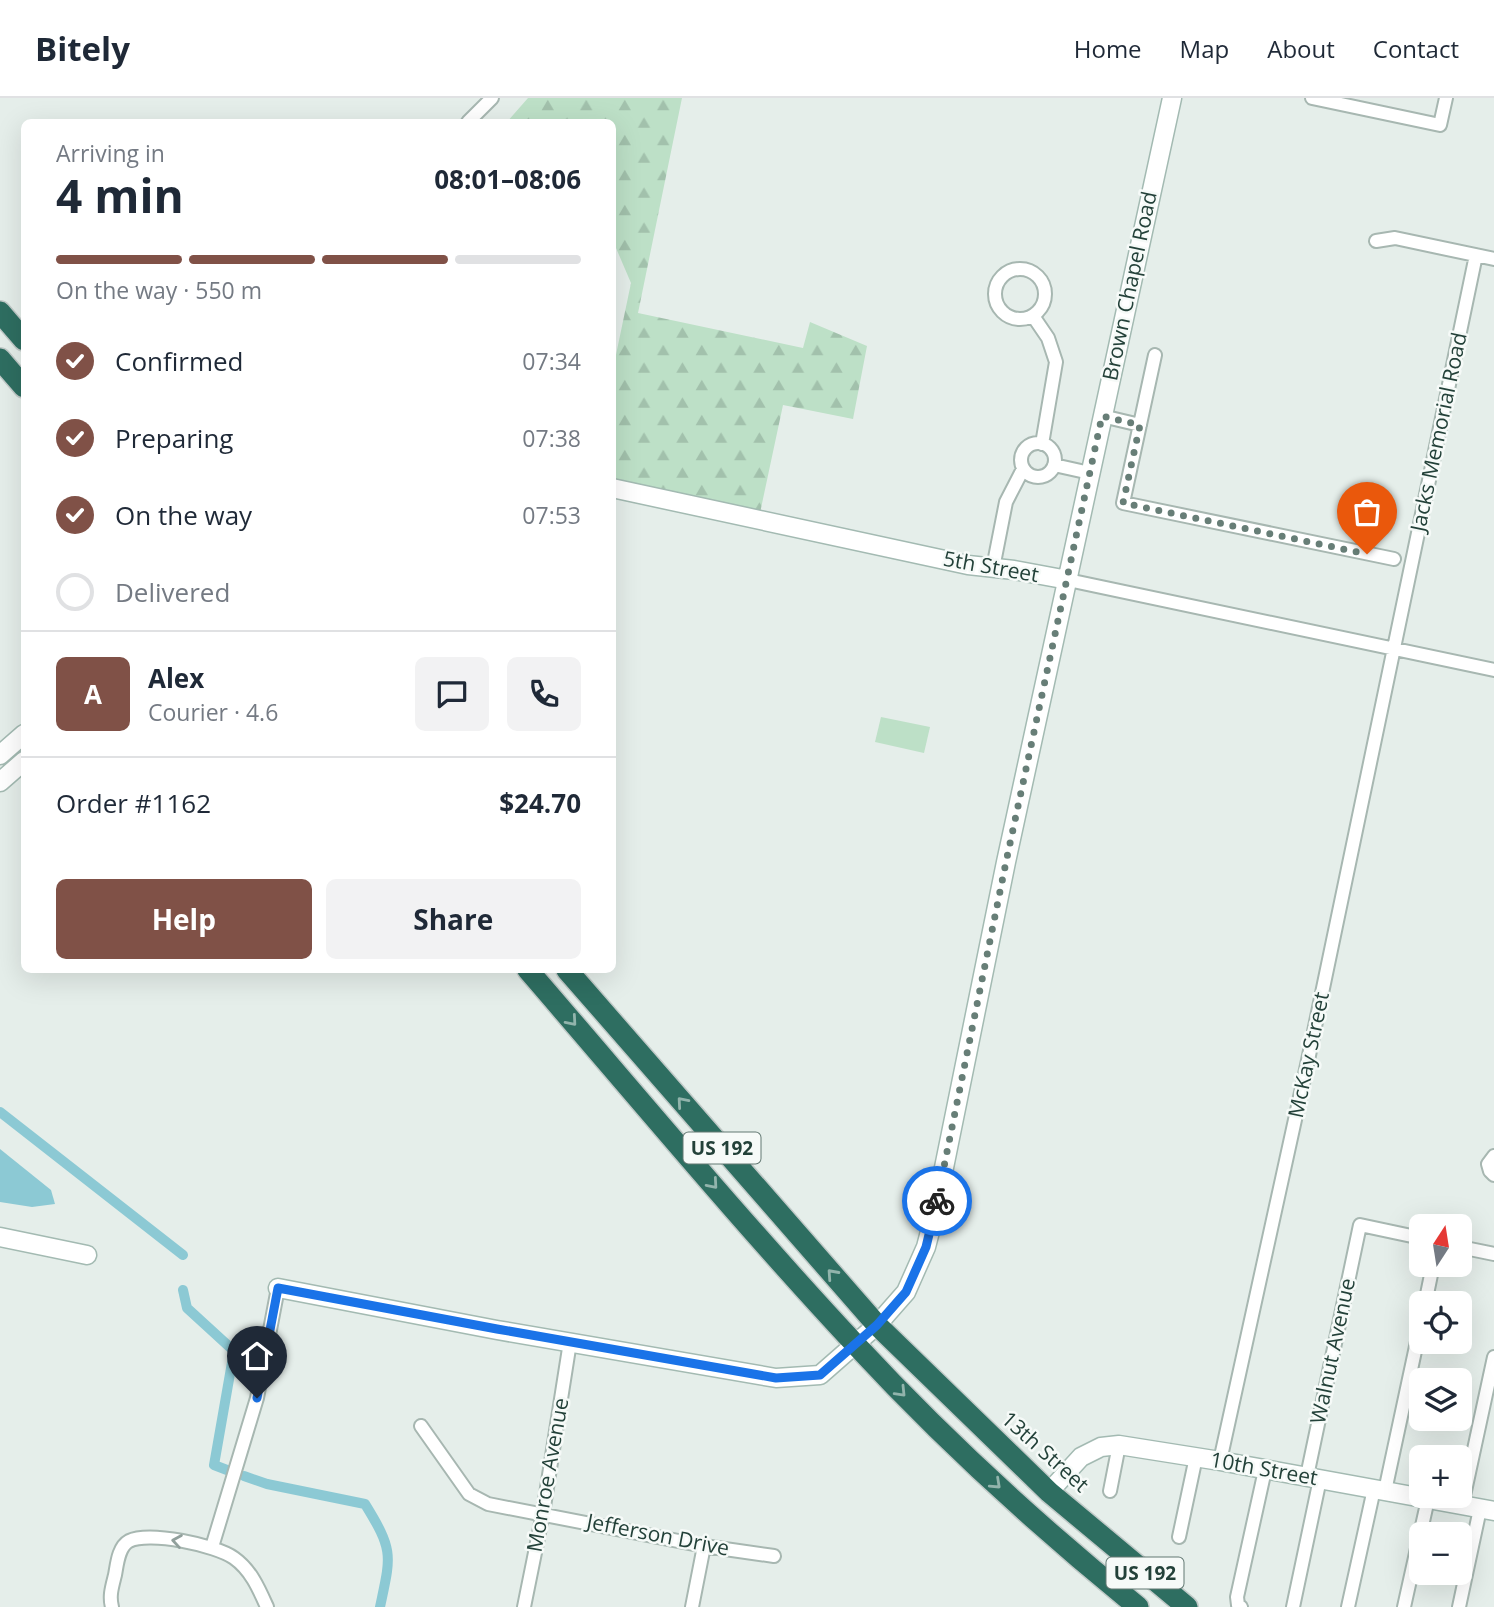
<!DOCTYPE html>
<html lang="en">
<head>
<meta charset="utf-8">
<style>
  :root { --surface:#fff; --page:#f2f2f3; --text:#1f2937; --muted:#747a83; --line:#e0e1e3; --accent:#805147 }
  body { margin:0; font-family:"Open Sans",sans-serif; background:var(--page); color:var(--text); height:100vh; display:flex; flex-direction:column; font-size:26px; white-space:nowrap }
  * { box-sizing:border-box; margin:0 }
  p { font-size:23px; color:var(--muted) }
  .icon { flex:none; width:38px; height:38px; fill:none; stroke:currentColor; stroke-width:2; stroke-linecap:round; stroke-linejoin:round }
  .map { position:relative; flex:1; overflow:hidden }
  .sheet { position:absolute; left:21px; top:21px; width:595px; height:854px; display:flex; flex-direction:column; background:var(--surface); border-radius:10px; box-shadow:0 7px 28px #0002 }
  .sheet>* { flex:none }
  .needle { width:46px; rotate:12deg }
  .buttons { position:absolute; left:1409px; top:1116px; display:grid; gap:14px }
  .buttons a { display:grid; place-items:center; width:63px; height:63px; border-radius:10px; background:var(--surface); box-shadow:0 7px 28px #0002; font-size:35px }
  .pin { position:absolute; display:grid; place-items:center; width:60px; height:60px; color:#fff; margin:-72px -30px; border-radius:50% 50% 50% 0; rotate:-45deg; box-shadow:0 0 7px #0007 }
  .pin .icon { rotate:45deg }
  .courier { position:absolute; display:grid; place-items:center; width:70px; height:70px; margin:-35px; border:5px solid #1a73e8; border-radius:50%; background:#fff; color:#222; box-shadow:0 2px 9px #0007 }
  .overview em { font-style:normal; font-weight:700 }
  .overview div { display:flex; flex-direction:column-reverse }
  .overview { display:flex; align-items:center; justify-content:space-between; height:119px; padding:0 35px }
  h1 { font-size:46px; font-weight:700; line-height:52px }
  .bar { display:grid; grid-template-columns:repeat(4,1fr); gap:10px 7px; align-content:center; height:84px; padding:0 35px }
  .bar i { height:9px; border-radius:5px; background:var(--line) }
  .bar .active { background:var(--accent) }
  .bar p { grid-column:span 4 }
  .line { display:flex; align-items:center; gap:18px; padding:0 35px; border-top:2px solid var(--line) }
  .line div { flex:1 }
  .round { display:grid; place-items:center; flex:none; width:74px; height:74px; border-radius:10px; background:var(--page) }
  ol { padding:0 35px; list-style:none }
  li { display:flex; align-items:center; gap:21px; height:77px }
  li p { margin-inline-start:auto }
  li .icon { padding:7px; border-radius:50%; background:var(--accent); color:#fff; stroke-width:4 }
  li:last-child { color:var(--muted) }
  li i { width:38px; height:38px; border:4px solid var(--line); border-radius:50% }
  .cta { display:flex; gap:14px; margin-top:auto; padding:14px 35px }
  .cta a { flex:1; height:80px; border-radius:10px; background:var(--accent); color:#fff; font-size:28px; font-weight:700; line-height:80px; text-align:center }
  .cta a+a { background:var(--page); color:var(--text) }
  header { display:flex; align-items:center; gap:42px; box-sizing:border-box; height:98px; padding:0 35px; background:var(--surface); border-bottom:2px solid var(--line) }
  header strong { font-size:33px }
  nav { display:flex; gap:38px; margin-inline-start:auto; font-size:24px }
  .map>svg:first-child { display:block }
  .forest { fill:url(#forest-firs) }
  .green { fill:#bde0c7 }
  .water { fill:#8cc9d4 }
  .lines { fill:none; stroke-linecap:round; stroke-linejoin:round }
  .canal { stroke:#8cc9d4; stroke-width:10 }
  .street-casing { stroke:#a7b7b1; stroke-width:16 }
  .secondary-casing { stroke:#a3bab2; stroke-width:21 }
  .highway-casing { stroke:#c1cac8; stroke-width:24 }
  .street { stroke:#fff; stroke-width:12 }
  .secondary { stroke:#fff; stroke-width:18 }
  .highway { stroke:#2e6e61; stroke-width:21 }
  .oneway { stroke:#92b4ac }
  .oneway2 { stroke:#91a09c }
  .done { stroke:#677e77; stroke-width:7; stroke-dasharray:0 12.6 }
  .route { stroke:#1a73e8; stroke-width:9 }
  .labels { text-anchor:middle; stroke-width:5; stroke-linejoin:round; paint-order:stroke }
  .shield { fill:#f6faf8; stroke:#627872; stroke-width:2 }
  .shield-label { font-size:19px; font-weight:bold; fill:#234139 }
  .street-label { font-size:21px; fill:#234139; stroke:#f6faf8 }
</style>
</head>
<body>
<header>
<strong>Bitely</strong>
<nav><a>Home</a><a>Map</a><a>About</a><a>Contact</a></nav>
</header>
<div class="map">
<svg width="1494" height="1509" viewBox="0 0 1494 1509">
  <defs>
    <pattern id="forest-firs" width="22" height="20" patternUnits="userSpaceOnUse" patternTransform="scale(1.75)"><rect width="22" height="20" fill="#bde0c7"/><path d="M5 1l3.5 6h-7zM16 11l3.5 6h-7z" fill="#a2c1ac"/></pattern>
  </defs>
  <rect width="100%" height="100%" fill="#e5eeea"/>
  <path class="forest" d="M528 0H682L638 215 803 250 810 224 867 248 853 321 783 307 760 415 613 383V271L631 185 616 150H613L612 24H507Z"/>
  <path class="green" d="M881 619 930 629 924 655 875 644Z"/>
  <path class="water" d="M0 1051 51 1092 55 1106 32 1109 0 1104Z"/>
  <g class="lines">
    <path class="canal" d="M0 1014 183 1157
      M183 1192 187 1210 234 1253 214 1367 227 1372
      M244 1378 267 1386 365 1406C394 1453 391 1457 380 1509"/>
    <defs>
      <path id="street" d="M1312 0 1440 27 1446 0
        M468 24 492 0
        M1376 143 1395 140 1494 161
        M995 196a25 25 0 1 1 50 0a25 25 0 1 1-50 0Z
        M1033 218 1048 240 1056 264 1042 346
        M1155 257 1123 405 1394 461
        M1102 318 1140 327
        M1021 362a17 17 0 1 1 34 0a17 17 0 1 1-34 0Z
        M1054 367 1090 375
        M993 470 1006 404 1023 371
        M1068 482 1494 572
        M1494 1058 1488 1066 1490 1073 1494 1077
        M1460 1149 1494 1156
        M1425 1206 1433 1167
        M421 1328 469 1396 488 1406 704 1448 774 1458
        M1220 1363 1307 967 1476 157
        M1307 1378 1360 1127 1421 1140
        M1110 1393 1119 1347
        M1385 1393 1421 1225
        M1462 1407 1494 1259
        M1179 1439 1196 1359
        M212 1449 257 1300 278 1190
        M112 1509C109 1498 112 1489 115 1477 117 1467 118 1449 129 1443 149 1433 216 1447 234 1460 251 1472 259 1491 267 1509
        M524 1509 543 1415 570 1244
        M692 1509 704 1448
        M1241 1509 1238 1507 1237 1499 1265 1372
        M1293 1509 1320 1381
        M1348 1509 1374 1391
        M1404 1509 1428 1401
        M1459 1509 1480 1411"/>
      <path id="secondary" d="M612 390 968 467 1014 472 1068 482
        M0 657 24 636
        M0 684 24 663
        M0 1139 87 1157
        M278 1190 497 1232 776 1280 820 1277 877 1227 906 1194 926 1149 935 1114 1006 764 1172 0
        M1049 1394 1081 1359 1101 1349 1119 1347 1220 1363 1494 1413"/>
      <path id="highway" d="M0 214 24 242
        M0 261 24 289
        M528 872C636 997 742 1125 855 1246 943 1341 1038 1428 1138 1509
        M567 872 877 1227 1049 1394 1187 1509"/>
    </defs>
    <use href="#street" class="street-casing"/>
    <use href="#secondary" class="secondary-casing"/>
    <use href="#highway" class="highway-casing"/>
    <use href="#street" class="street"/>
    <use href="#secondary" class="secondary"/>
    <use href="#highway" class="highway"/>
  </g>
  <defs><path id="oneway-chevron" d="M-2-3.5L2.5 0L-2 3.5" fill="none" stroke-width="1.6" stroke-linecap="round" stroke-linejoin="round" transform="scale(1.75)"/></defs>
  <g class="oneway">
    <use href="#oneway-chevron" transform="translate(572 923) rotate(49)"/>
    <use href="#oneway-chevron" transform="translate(682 1004) rotate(-131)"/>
    <use href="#oneway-chevron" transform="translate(713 1086) rotate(49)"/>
    <use href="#oneway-chevron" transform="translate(832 1176) rotate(-132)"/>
    <use href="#oneway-chevron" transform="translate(901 1294) rotate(46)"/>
    <use href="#oneway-chevron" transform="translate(996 1386) rotate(43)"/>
  </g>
  <use class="oneway2" href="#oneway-chevron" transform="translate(177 1443) rotate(-171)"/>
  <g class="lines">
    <path class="done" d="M937 1103 1006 764 1102 318 1140 327 1123 405 1367 456"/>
    <path class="route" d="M257 1300 278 1190 497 1231 776 1280 820 1277 877 1227 906 1194 926 1149 937 1103"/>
  </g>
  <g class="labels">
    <g class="shield">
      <rect x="683.5" y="1034.5" width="77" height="31" rx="5"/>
      <rect x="1106.5" y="1459.5" width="77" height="31" rx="5"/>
    </g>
    <g class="shield-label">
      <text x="722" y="1057">US 192</text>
      <text x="1145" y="1482">US 192</text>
    </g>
    <g class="street-label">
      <text transform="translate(1130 188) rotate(-78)" y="7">Brown Chapel Road</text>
      <text transform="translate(1439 334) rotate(-78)" y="7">Jacks Memorial Road</text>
      <text transform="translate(991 469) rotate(10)" y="7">5th Street</text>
      <text transform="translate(1309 957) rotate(-78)" y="7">McKay Street</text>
      <text transform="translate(1333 1253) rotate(-78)" y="7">Walnut Avenue</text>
      <text transform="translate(1045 1354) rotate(42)" y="7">13th Street</text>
      <text transform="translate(1264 1371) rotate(10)" y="7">10th Street</text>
      <text transform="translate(548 1377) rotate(-80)" y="7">Monroe Avenue</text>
      <text transform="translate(658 1437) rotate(11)" y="7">Jefferson Drive</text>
    </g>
  </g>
</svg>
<div class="buttons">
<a><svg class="needle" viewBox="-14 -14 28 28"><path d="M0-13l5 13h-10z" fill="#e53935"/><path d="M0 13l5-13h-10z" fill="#747a83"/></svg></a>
<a><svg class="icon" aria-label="locate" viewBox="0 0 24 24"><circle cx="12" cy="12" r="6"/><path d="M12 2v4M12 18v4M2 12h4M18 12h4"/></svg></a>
<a><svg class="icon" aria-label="layers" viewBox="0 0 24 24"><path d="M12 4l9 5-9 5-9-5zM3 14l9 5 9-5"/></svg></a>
<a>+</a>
<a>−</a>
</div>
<div class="pin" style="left:1367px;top:456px;background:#ea580c"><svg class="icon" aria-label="bag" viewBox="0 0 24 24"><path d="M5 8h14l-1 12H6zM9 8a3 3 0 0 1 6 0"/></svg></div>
<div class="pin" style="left:257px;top:1300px;background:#1f2937"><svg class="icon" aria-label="home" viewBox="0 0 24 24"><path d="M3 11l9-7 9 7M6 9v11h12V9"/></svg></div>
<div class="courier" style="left:937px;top:1103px"><svg class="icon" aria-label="bike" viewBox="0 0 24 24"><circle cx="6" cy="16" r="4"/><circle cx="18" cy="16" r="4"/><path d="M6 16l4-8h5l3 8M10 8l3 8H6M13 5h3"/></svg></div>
<section class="sheet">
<div class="overview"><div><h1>4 min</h1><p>Arriving in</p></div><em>08:01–08:06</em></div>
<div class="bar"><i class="active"></i><i class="active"></i><i class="active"></i><i></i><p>On the way · 550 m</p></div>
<ol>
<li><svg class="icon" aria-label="check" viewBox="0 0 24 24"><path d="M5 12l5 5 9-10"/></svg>Confirmed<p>07:34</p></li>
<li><svg class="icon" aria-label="check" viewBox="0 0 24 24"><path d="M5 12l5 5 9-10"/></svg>Preparing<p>07:38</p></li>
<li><svg class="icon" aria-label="check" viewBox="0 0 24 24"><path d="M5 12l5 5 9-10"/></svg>On the way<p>07:53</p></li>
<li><i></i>Delivered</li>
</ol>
<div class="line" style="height:126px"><b class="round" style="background:var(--accent);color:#fff">A</b><div><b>Alex</b><p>Courier · 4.6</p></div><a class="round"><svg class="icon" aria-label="chat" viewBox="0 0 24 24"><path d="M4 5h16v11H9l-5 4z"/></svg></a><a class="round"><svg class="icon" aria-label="phone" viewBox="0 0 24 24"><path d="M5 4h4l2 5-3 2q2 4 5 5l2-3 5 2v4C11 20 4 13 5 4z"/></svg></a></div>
<div class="line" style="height:91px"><div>Order #1162</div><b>$24.70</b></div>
<div class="cta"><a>Help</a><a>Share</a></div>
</section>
</div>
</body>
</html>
